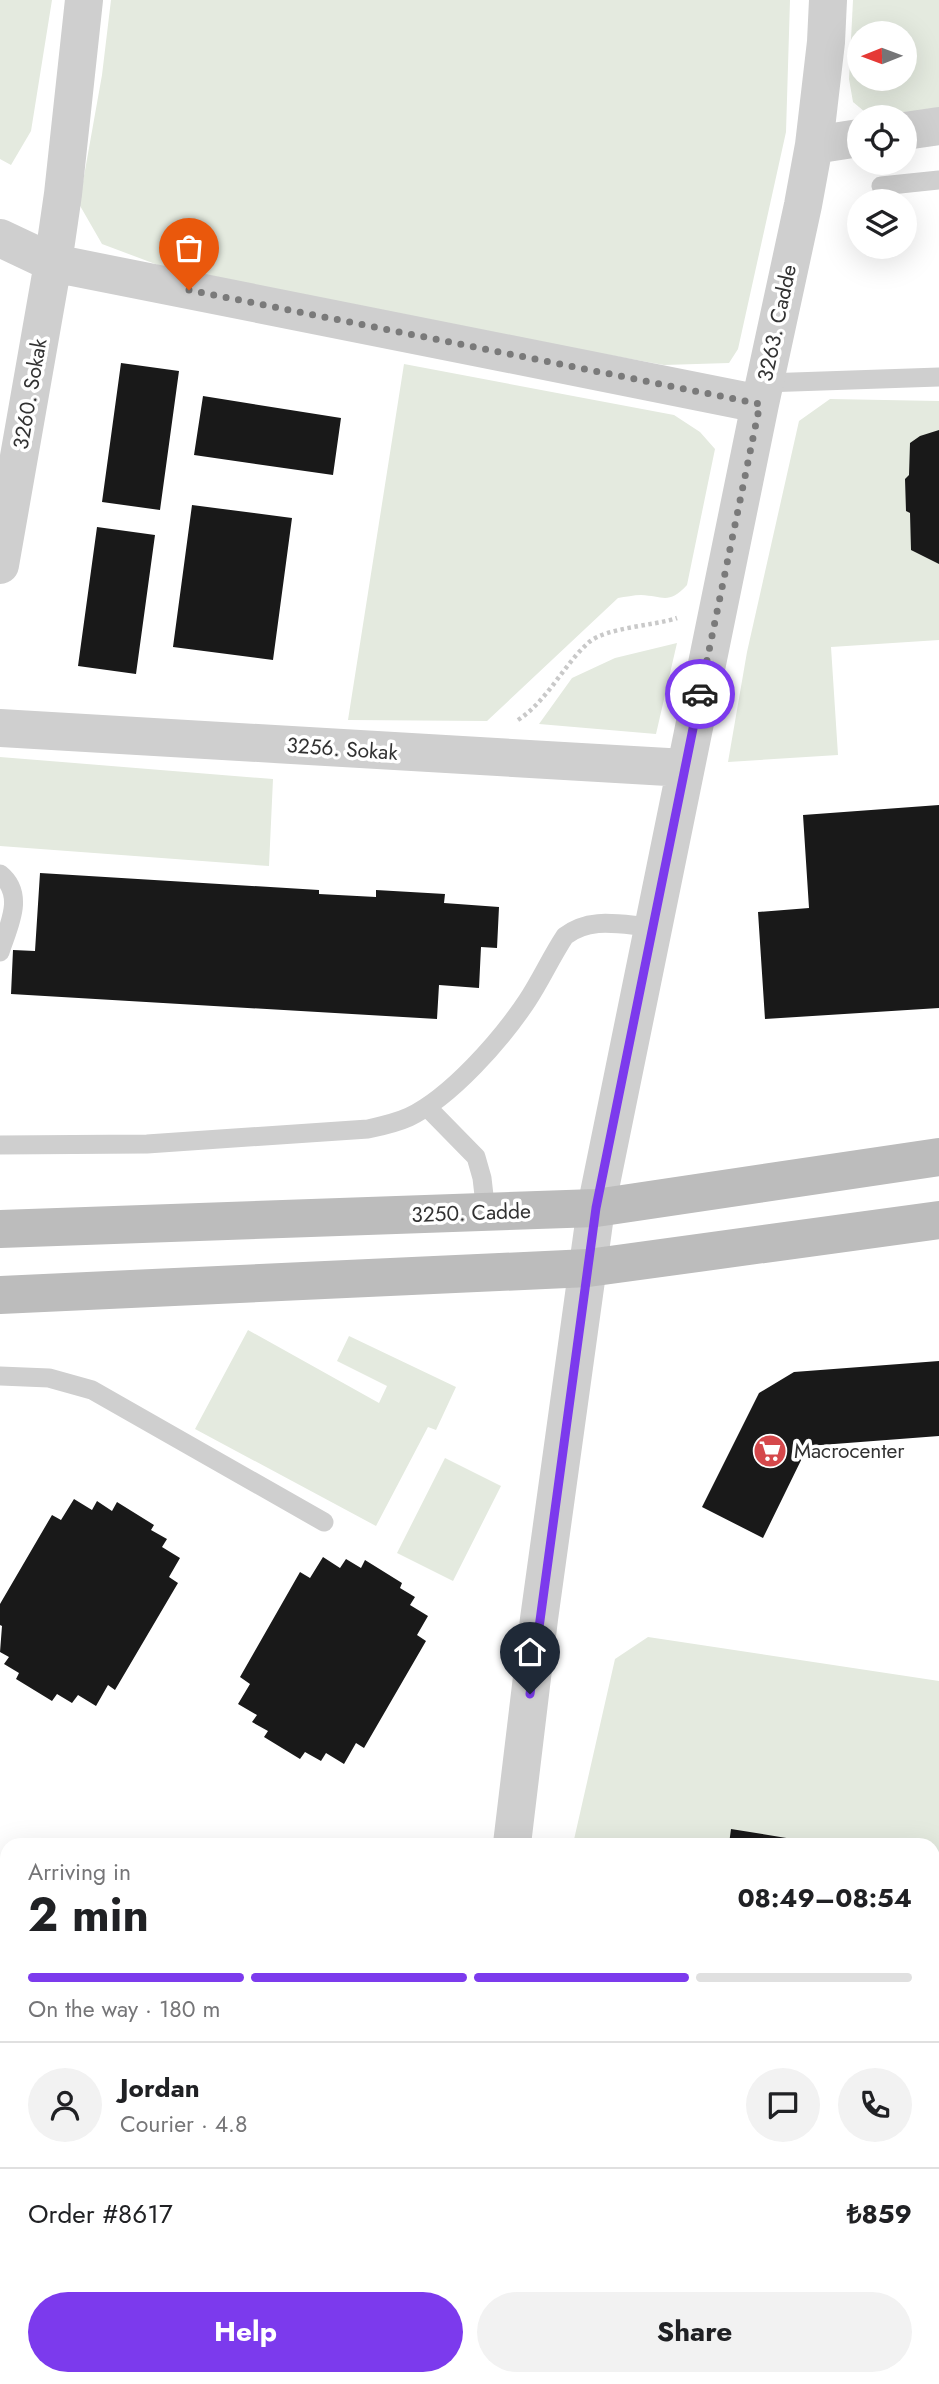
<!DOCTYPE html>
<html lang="en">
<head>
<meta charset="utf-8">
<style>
  :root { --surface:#fff; --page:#f2f2f2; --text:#202124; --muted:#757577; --line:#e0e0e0; --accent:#7c3aed }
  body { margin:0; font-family:Jost,sans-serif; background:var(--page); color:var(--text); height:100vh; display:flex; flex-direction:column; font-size:26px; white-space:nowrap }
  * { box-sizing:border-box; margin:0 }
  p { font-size:23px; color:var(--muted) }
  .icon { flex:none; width:38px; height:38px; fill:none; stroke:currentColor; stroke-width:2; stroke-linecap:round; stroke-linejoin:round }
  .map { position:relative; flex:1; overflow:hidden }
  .drawer { position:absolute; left:0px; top:1838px; width:940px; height:548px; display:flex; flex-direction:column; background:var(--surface); border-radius:21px 21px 0 0; box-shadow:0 7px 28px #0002 }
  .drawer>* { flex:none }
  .needle { width:46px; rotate:269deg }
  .controls { position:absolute; left:847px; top:21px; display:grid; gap:14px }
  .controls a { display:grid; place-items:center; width:70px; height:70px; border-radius:50%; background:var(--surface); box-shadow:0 7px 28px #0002; font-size:35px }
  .pin { position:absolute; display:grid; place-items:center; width:60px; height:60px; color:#fff; margin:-72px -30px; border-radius:50% 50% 50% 0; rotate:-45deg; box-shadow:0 0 7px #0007 }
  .pin .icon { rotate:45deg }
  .courier { position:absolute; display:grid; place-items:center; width:70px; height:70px; margin:-35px; border:5px solid #7c3aed; border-radius:50%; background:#fff; color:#222; box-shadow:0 2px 9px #0007 }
  .headline em { font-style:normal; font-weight:700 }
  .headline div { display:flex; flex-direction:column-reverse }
  .headline { display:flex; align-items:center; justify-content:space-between; height:119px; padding:0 28px }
  h1 { font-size:46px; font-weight:700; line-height:52px }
  .bar { display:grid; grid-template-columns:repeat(4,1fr); gap:10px 7px; align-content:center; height:84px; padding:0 28px }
  .bar i { height:9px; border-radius:5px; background:var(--line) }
  .bar .active { background:var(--accent) }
  .bar p { grid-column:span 4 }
  .line { display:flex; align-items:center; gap:18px; padding:0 28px; border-top:2px solid var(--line) }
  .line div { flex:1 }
  .round { display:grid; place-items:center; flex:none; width:74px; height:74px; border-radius:37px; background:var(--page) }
  .action { display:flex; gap:14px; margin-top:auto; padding:14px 28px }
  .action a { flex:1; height:80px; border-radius:42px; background:var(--accent); color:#fff; font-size:28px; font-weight:700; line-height:80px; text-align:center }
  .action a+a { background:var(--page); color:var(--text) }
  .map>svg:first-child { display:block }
  .green { fill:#e4eadf; fill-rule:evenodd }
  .building { fill:#191919 }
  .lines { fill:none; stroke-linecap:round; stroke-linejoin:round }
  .path { stroke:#c9c9c9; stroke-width:4.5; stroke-dasharray:3.5 3.5; stroke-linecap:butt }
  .lane { stroke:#cfcfcf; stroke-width:19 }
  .street { stroke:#cfcfcf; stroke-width:38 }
  .secondary { stroke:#bcbcbc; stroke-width:38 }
  .done { stroke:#7a7a7a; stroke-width:7; stroke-dasharray:0 12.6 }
  .route { stroke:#7c3aed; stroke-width:9 }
  .labels { text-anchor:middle; stroke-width:7; stroke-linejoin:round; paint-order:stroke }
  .street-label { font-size:21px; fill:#323232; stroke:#fff }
  .poi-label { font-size:21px; fill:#323232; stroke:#fff; text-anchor:start }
</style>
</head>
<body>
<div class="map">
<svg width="939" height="2384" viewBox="0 0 939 2384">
  <rect width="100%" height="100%" fill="#fff"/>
  <path class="green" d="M0 0H52L31 131 11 165 0 159Z
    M111 0H790L786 132 738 349 729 363 664 365 198 280 102 244 79 204 102 75Z
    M853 0H939V109L871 117 853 102 849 79ZM859 33H905V79H859Z
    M404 364 674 415 700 432 715 449 687 585C669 605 663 596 641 595 634 595 625 597 618 598L487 721 348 720Z
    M830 399 939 401V640L831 647 838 755 728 762 747 652 799 421Z
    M677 643 656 734 539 724 572 678 615 658Z
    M0 757 273 779 269 866 0 846Z
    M248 1330 379 1403 387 1386 337 1361 349 1336 456 1387 436 1430 428 1427 376 1526 195 1429Z
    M445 1458 501 1486 453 1581 397 1553Z
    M648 1637 939 1681V2384H530L519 2382 517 2378H933V1844H573L615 1659Z
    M0 2360 7 2361V2378H90L118 2384H0Z"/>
  <path class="building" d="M121 363 179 371 160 510 102 502Z
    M203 396 341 418 333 475 194 455Z
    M939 430V564L911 550 910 513 906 511 905 479 909 475 910 443 920 436Z
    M192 505 292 518 273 660 173 647Z
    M97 527 155 535 136 674 78 666Z
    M939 805V1008L765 1019 758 912 809 908 803 815Z
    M40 873 319 890V894L376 897V890L445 894 444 903 499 907 497 948 481 947 479 988 439 985 437 1019 11 994 13 950 35 951Z
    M939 1361V1436L808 1446 763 1538 702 1507 759 1393 794 1372Z
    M74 1499 92 1510 97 1501 112 1511 117 1502 154 1525 151 1530 167 1539 162 1547 180 1558 169 1577 178 1583 115 1690 108 1685 96 1706 78 1695 72 1703 57 1694 52 1701 16 1679 19 1673 4 1664 9 1657 0 1652 2 1626 0 1625V1604L52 1515 61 1520Z
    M323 1557 340 1568 346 1559 361 1568 365 1560 402 1583 400 1588 415 1597 410 1605 428 1616 417 1635 426 1641 364 1748 356 1743 344 1764 326 1753 321 1761 305 1752 300 1759 264 1737 268 1731 252 1722 257 1715 238 1704 250 1684 240 1677 300 1572 310 1578Z
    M731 1829 817 1843 816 1844H729Z
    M0 1867 7 1869V2078L0 2076Z
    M933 2174 939 2175V2286L933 2285Z"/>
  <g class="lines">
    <path class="path" d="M518 720C548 700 562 667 588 643 606 627 654 626 677 618"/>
    <path class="lane" d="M881 186 939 180
      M764 383 939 377
      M0 874C26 895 8 927 0 952
      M427 1107 476 1157 482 1178 486 1213
      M0 1145 147 1144 368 1129C382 1126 396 1123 409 1117 451 1097 501 1040 527 1001 541 980 551 957 565 936 591 916 621 925 652 927
      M0 1376 49 1378 92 1390 324 1522"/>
    <path class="street" d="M905 131 939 126
      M814 145 859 138
      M0 238 53 263 760 404
      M0 565 53 263 63 194 84 0
      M0 728 685 768
      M512 1844 539 1619 596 1208 760 404 803 205 814 145 826 42 828 0
      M0 2312 7 2314
      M286 2378 311 2384
      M447 2384V2378"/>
    <path class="secondary" d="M0 1229 596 1208 939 1157
      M0 1295 588 1268 939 1220"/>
  </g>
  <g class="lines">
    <path class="done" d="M189 290 760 404 700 694"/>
    <path class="route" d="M530 1694 596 1208 700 694"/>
  </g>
  <defs>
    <symbol id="supermarket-disc" viewBox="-11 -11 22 22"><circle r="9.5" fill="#d5484b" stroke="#fff"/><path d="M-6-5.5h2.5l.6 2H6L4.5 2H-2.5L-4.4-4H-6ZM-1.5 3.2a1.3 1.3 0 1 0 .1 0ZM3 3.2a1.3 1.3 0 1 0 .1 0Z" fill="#fff"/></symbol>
  </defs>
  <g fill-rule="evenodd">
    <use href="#supermarket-disc" x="751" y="1432" width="38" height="38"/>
  </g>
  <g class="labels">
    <g class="street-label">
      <text transform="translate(777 323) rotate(-78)" y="7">3263. Cadde</text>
      <text transform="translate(30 394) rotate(-80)" y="7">3260. Sokak</text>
      <text transform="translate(342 749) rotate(4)" y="7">3256. Sokak</text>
      <text transform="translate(471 1213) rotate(-2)" y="7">3250. Cadde</text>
    </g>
    <g class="poi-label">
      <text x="794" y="1458">Macrocenter</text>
    </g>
  </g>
</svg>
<div class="controls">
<a><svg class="needle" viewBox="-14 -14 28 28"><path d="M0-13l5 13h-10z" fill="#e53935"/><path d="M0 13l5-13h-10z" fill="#757577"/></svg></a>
<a><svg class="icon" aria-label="locate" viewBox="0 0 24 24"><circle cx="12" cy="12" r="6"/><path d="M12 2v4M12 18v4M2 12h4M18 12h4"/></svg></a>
<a><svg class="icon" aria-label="layers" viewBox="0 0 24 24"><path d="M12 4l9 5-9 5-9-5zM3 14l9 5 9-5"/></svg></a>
</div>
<div class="pin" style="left:189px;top:290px;background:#ea580c"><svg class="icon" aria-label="bag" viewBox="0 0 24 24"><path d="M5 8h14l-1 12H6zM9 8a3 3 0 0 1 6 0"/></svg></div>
<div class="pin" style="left:530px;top:1694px;background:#1f2937"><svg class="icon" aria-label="home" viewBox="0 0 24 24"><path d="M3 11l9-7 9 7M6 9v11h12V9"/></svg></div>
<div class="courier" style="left:700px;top:694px"><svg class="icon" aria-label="car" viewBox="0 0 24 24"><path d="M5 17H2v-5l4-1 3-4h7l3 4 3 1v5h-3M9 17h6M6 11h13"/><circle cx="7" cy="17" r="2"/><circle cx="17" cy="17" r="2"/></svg></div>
<section class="drawer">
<div class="headline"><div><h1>2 min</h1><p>Arriving in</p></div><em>08:49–08:54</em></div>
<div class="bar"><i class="active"></i><i class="active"></i><i class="active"></i><i></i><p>On the way · 180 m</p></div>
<div class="line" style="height:126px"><a class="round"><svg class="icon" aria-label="person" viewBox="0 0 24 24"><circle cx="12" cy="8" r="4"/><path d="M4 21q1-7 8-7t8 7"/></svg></a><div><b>Jordan</b><p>Courier · 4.8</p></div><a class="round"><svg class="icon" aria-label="chat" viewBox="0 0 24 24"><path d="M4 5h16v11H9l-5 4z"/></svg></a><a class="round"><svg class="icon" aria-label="phone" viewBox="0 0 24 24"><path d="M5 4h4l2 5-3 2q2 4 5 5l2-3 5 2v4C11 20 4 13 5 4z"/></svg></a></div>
<div class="line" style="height:91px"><div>Order #8617</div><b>₺859</b></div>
<div class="action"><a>Help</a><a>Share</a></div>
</section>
</div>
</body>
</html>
